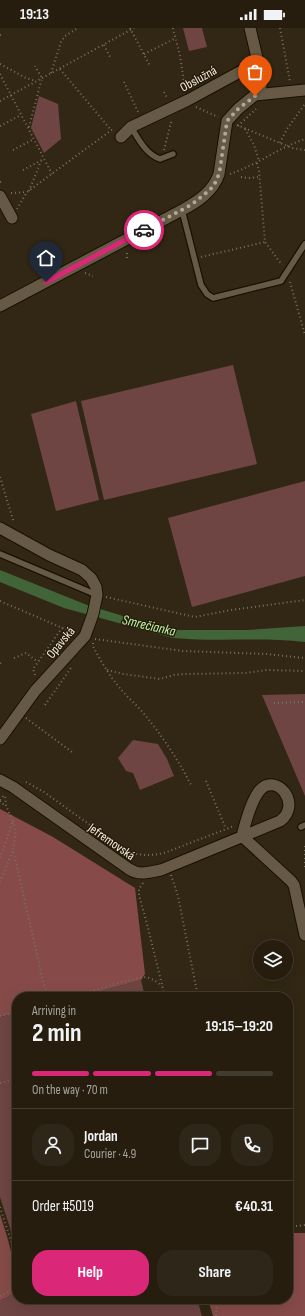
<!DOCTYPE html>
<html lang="en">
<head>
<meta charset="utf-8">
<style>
  :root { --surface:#261d0f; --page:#2e2618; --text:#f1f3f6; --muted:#a4a29e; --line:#423b2f; --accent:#db2777 }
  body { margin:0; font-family:"Sofia Sans Condensed",sans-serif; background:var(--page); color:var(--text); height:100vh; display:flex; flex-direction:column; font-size:15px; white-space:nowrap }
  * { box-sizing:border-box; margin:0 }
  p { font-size:13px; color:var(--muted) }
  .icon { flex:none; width:22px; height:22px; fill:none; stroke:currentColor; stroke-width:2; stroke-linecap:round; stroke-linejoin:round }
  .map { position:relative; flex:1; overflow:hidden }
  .sheet { position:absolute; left:12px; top:964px; width:281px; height:312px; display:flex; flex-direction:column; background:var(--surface); border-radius:16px; box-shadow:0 4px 16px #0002,0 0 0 1px var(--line) }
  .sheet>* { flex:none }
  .buttons { position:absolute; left:253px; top:912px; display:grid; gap:8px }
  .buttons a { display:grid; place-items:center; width:40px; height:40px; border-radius:50%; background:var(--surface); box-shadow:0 4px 16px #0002,0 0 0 1px var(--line); font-size:20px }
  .pin { position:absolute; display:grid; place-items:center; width:34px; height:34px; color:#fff; margin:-41px -17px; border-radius:50% 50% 50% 0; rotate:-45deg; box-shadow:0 0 4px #0007 }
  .pin .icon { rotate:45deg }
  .courier { position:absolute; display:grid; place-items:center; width:40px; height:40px; margin:-20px; border:3px solid #db2777; border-radius:50%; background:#fff; color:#222; box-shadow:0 1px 5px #0007 }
  .summary em { font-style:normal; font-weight:700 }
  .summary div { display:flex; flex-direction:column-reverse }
  .summary { display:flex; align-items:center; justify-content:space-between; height:68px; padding:0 20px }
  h1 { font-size:26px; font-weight:700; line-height:30px }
  .bar { display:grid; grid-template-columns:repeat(4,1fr); gap:6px 4px; align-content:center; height:48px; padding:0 20px }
  .bar i { height:5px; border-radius:3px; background:var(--line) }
  .bar .current { background:var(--accent) }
  .bar p { grid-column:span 4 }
  .line { display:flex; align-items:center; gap:10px; padding:0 20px; border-top:1px solid var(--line) }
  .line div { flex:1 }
  .round { display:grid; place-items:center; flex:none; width:42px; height:42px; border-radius:16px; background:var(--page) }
  .button { display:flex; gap:8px; margin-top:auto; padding:8px 20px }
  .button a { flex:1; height:46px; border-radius:16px; background:var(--accent); color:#fff; font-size:16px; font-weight:700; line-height:46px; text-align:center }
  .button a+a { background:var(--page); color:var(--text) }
  .status { display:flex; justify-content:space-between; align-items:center; height:28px; padding:0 20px; background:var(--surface); direction:ltr }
  .status svg { height:11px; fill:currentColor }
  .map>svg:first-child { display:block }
  .green { fill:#6e4543 }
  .forest { fill:#864b49 }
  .water { fill:#416539 }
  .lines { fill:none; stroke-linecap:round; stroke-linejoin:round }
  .service-casing { stroke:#191001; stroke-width:8 }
  .minor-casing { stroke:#191001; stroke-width:13 }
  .path { stroke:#7a7060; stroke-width:2; stroke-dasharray:1 3; stroke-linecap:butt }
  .service { stroke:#665a46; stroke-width:5.5 }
  .minor { stroke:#665a46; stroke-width:11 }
  .done { stroke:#b0a899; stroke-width:4; stroke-dasharray:0 7.2 }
  .route { stroke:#db2777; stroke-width:5 }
  .labels { text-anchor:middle; stroke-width:3; stroke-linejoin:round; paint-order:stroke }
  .street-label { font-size:13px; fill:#f4ede1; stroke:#281d0a }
  .water-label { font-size:14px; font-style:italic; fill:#bdf7b0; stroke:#281d0a }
</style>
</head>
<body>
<div class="status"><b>19:13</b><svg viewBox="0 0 49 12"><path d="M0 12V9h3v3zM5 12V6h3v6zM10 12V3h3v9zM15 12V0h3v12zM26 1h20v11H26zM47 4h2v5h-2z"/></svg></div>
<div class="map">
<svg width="305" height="1288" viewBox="0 0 305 1288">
  <rect width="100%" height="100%" fill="#322714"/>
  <path class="green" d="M183 0H202L207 19 189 23Z
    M39 68 58 76 61 111 44 125 31 100Z
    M233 337 257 436 104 472 81 373Z
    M76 373 99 472 56 483 31 386Z
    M305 453V548L192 579 168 490Z
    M305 666V768L262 667Z
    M133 712 158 716 167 731 174 748 140 762 133 745 126 743 118 730Z
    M141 952 145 969H80Z
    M17 985V1232L10 1200 0 1169V989Z
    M17 1264V1271H197L202 1288H0V1273Z"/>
  <path class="forest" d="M0 781 53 809 135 860 145 946 141 952 80 969H17V985L0 989Z
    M0 1186C9 1214 16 1235 15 1265L0 1273Z
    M288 1205H305V1288H213L208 1271H288Z"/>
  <path class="water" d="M0 542 87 577 159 599 179 602H247L305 598V614C261 609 217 614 173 610L64 580 0 554Z"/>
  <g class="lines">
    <defs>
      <path id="service" d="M131 99C139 112 146 126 160 131L173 126
        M182 182 201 257 207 266 213 270 281 253 305 216
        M0 526 97 567
        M301 799 305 797"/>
      <path id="minor" d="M255 67 305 62
        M121 109 131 99 188 72 258 34 250 0
        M0 168 12 190
        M0 278 182 182C197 174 213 164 219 146L227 93 238 81 255 67 261 58V47L258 34
        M0 500 49 527 82 542 91 550 96 559 97 567 93 586 85 608 35 663 0 711
        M0 752 13 759 129 841C140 848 149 844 161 842L280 793C303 776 276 744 260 762 252 771 245 796 242 808
        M242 808 291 853 294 857 305 907"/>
    </defs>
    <use href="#service" class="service-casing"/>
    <use href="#minor" class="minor-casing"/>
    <path class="path" d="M130 0 150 38
      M173 0 180 28 185 61
      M280 0 290 54
      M0 7 2 6
      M104 17 110 29
      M144 26 176 10
      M0 36 26 50 36 53
      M60 41 111 102
      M51 45 61 14 65 8 78 0
      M0 46 52 146
      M124 54 138 84
      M164 64 167 70
      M0 73 134 0
      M196 79 218 89
      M237 97 292 120 305 122
      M0 98 21 87
      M238 98 256 81
      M29 99 42 50 35 38
      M245 101 254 117 259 133
      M280 115 287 101 305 76
      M13 122 34 111
      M164 122 172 91
      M257 135 259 143 265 214 282 237
      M23 142 44 131
      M230 146C257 137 278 120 305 111
      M241 149 248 150 260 149
      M0 154 3 153
      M29 163 41 133
      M11 165 27 164
      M17 181 27 164 113 101
      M201 229 265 214
      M127 230V222
      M36 235 41 244
      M85 245 93 248
      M290 254 305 307
      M0 449 14 495
      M106 569 195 589 231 582 305 572
      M0 573 74 605
      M95 611 183 623 266 626 305 630
      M93 615V618C100 632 109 647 119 659 127 669 137 677 145 687 163 709 179 733 192 759
      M14 630 26 625 38 634
      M0 635 1 636
      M107 642 123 646 160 651 174 647 185 646 245 645 267 642 305 643
      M35 647 33 641 62 600
      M274 675 305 674
      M45 677 71 640
      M26 690 72 724
      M206 753 226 801
      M26 754 44 764 125 822C138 828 150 828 164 825L234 798
      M0 772 5 766
      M0 773 5 778
      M13 793 16 803 13 822 15 830 43 953 48 967 53 969
      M305 818V839
      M0 830 13 793 6 778 5 766
      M171 847 178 868 198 969
      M0 854 13 822
      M143 855 139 861V867L147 896 165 969
      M71 969 125 953 146 949 154 952 162 958
      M0 988 17 984
      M0 1055 17 1050
      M0 1179 12 1216 17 1244
      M288 1199 305 1197
      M16 1260 17 1249
      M0 1268 17 1260
      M216 1288 217 1271"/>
    <use href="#service" class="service"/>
    <use href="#minor" class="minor"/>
  </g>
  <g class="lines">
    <path class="done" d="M144 202 191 177 210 162 217 152 220 141 227 93 238 81 255 68"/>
    <path class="route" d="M46 254 144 202"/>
  </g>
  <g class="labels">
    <g class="street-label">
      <text transform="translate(198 50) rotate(-29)" y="5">Obslužná</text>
      <text transform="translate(60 614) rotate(-50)" y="5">Opavská</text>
      <text transform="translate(112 813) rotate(35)" y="5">Jefremovská</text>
    </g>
    <g class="water-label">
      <text transform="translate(149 597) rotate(13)" y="5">Smrečianka</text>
    </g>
  </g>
</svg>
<div class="buttons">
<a><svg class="icon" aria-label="layers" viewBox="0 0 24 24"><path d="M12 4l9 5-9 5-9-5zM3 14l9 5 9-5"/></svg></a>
</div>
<div class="pin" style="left:255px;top:68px;background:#ea580c"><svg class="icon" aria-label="bag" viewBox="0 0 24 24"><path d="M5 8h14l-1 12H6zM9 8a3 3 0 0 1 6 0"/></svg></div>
<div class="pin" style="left:46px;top:254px;background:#1f2937"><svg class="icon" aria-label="home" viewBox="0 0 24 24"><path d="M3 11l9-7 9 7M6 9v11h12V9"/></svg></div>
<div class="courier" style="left:144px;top:202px"><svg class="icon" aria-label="car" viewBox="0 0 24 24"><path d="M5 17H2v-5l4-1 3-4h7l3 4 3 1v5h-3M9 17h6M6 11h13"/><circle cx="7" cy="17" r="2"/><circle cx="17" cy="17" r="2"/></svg></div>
<section class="sheet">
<div class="summary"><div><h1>2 min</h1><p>Arriving in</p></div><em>19:15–19:20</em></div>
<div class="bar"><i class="current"></i><i class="current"></i><i class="current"></i><i></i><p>On the way · 70 m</p></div>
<div class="line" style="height:72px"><a class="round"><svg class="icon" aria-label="person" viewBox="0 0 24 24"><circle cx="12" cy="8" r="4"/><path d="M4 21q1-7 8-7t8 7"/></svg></a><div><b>Jordan</b><p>Courier · 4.9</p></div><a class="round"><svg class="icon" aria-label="chat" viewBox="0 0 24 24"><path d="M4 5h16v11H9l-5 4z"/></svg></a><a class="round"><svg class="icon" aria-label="phone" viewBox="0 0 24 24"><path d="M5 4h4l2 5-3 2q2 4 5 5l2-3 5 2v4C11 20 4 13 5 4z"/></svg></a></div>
<div class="line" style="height:52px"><div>Order #5019</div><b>€40.31</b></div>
<div class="button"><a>Help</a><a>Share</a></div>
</section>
</div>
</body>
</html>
